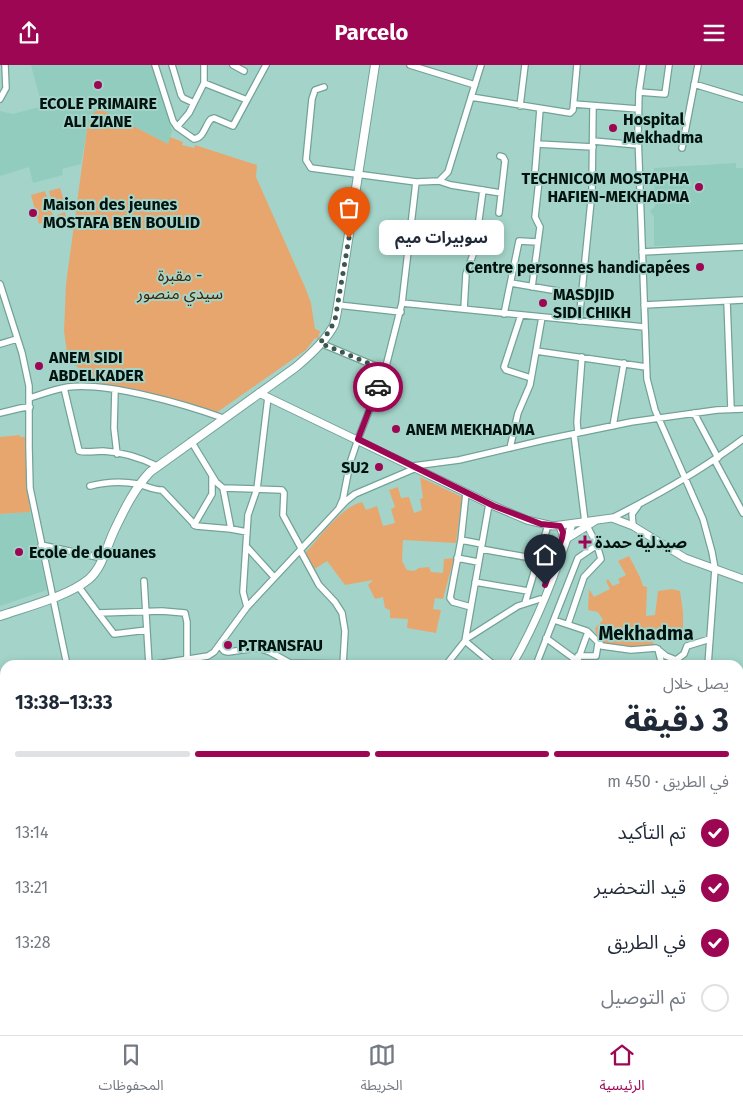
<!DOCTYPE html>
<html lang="ar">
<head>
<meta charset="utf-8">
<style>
  :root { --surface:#fff; --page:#f6f6f7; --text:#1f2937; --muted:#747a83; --line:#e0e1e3; --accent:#9d0652 }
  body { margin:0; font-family:"Fira Sans","Noto Sans Arabic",sans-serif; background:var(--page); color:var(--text); direction:rtl; height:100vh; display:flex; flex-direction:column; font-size:19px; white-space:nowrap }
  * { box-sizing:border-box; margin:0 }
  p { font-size:16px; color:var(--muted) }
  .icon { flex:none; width:28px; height:28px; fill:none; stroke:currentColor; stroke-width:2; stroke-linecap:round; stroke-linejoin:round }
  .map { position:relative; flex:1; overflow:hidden; direction:ltr }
  .drawer { position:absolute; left:0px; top:595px; width:744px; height:375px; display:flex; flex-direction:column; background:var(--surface); border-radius:15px 15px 0 0; box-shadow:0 2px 8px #0003; direction:rtl }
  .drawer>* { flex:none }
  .pin { position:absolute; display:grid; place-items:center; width:42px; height:42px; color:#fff; margin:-51px -21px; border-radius:50% 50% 50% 0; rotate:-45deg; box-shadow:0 0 5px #0007 }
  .pin .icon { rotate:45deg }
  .courier { position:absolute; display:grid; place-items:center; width:50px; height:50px; margin:-25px; border:4px solid #9d0652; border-radius:50%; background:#fff; color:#222; box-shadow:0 1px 6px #0007 }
  .bubble { position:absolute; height:35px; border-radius:8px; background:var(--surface); box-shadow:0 2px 8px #0003; font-size:16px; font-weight:700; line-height:35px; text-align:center; direction:rtl }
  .headline em { font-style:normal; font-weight:700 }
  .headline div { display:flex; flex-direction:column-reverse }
  .headline { display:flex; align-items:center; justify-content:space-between; height:85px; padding:0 15px }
  h1 { font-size:32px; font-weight:700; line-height:38px }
  .bar { display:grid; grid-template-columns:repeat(4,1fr); gap:8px 5px; align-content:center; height:60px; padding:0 15px }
  .bar i { height:6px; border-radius:4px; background:var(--line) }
  .bar .active { background:var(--accent) }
  .bar p { grid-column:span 4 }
  ol { padding:0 15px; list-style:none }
  li { display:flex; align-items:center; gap:15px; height:55px }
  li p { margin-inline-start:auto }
  li .icon { padding:5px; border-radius:50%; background:var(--accent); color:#fff; stroke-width:4 }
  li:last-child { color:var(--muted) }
  li i { width:28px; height:28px; border:2px solid var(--line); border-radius:50% }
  header { display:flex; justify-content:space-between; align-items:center; height:65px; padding:0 15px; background:var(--accent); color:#fff; font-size:22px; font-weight:700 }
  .tabs { display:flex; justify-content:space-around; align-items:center; height:70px; border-top:1px solid var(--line); background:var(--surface); font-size:14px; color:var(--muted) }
  .tabs a { display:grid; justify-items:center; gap:2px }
  .tabs .active { color:var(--accent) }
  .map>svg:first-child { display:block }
  .built { fill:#91ccbf }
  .green { fill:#e8a66f }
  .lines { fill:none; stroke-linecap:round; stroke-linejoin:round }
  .minor-casing { stroke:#73a298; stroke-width:8 }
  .tertiary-casing { stroke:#73a298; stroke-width:9 }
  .secondary-casing { stroke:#73a298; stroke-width:10 }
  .minor { stroke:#fff; stroke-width:5.5 }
  .tertiary { stroke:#fff; stroke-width:7 }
  .secondary { stroke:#fff; stroke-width:8 }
  .done { stroke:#3b5750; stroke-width:5; stroke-dasharray:0 9 }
  .route { stroke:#9d0652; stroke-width:6 }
  .poi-dot { fill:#9d0652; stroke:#a4d4c9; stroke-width:2 }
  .labels { text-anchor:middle; stroke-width:4; stroke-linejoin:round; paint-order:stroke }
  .poi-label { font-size:16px; font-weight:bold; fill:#02130f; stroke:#a4d4c9; text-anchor:start }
  .park-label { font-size:16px; fill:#422303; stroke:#a4d4c9 }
  .quarter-label { font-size:19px; font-weight:bold; fill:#02130f; stroke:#a4d4c9 }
</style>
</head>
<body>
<header><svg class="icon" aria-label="menu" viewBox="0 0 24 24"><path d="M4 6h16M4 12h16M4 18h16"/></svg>Parcelo<svg class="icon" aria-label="share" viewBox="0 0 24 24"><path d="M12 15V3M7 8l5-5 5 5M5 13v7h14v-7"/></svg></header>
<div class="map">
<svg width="743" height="970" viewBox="0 0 743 970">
  <rect width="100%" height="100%" fill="#a4d4c9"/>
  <path class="built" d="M31 0H152L172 66 168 79 137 63 87 64 81 99 62 104 63 110 33 118 29 102 0 111V46L13 49 42 41Z
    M736 98V103H743V179L654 181V152L650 146 655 141 654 103Z
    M30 447 47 525 0 541V449Z"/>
  <path class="green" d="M98 43 168 79 170 72 183 77 182 80 194 83 195 80 257 100 256 112 305 222 311 238 315 264 320 266 318 274 315 273 306 285 216 348 138 325 98 318 68 295 64 266 66 219 87 64 92 50Z
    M60 123 66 142 54 146 49 126Z
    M45 126 54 154 39 159 31 130Z
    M65 147 68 161 60 163 57 150Z
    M20 370V372H25L30 447 0 449V372Z
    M420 412 462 432 456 478 403 475 402 496 407 505 414 506 419 503 429 502 431 507 443 508 444 494 454 493 443 534 435 533 433 544 441 545 436 568 407 563 408 554 390 553V545L385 543 383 532 375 534 368 520 373 515 345 520 327 496 313 505 305 488C320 472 342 441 362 437L366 445 377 441 383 461 395 458 391 444 395 442 389 425 398 422 401 433 409 432 414 448 422 445 420 434 423 433Z
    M629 491 640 512 643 521 647 522 646 551 655 550 658 526 672 524 680 526 683 547V564L671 569 669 566 661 572 652 575 655 582 631 585 601 579 597 573 595 563 603 555 598 547 588 545 589 524 594 532 610 524 606 516 608 514 613 521 620 518 618 514 626 510 618 496Z
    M739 863 741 885H743V918L739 917Z
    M25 965H250L249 970H23Z
    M258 965H291V970H257Z"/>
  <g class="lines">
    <defs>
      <path id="minor" d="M155 0 173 56 177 62 189 48 204 18V0
        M172 0 181 30 183 33 194 38
        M233 0 244 6
        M410 0 475 20
        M643 0 639 27 638 70 647 314 655 345 703 454 712 487 715 504 708 600
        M204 18 247 35 266 0
        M694 19 743 34
        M324 22 315 25 312 34 306 95 311 103 416 117 402 238
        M639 27 665 29 669 0
        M471 32 570 48 573 45 577 0
        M0 34 6 23 5 0
        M574 39 638 44
        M520 41 525 0
        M177 62 194 74C204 73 205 60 211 54L214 53 233 61 247 35
        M593 76 638 80
        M537 79 593 82
        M682 83 698 0
        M439 116 451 120 501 128
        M416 117 439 116 448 107 481 0
        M499 148 505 96 503 92 500 91
        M642 187 743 182
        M511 218 581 230
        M0 219 22 288 29 321V382L30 423 67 600
        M532 222 540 162 535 152 539 115 535 107 540 44
        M727 236 731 344
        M338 240 401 247
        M644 240 743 235
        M464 244 466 209 475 184 483 125
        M504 249 519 176 538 177
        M521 250 504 302 506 305 531 313
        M579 256 592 126 593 41
        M320 278 385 305
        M0 279 17 274
        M536 286 646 302
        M64 323 79 386C86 388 95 386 103 386 121 387 141 393 157 401
        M115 325 114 363 117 389
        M30 333C42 329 55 324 68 322 108 317 184 339 223 353
        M0 348 21 343 30 342
        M694 348 718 393
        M613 361 624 298
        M578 368 577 357 582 292
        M191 376 216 417 223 423 282 425 284 428 283 450 301 483
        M510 383 518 348 530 320 542 252
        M715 396 743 448
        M413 401 459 395 544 375 631 357 717 345 743 344
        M90 421C105 417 122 416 138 419 147 421 152 425 162 425L196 461 231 464 247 467
        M223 423 231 464
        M466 428 461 475 450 533 453 537 471 542
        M339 443 343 434 350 398 358 374 385 305 402 238 644 262
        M612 453C658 430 702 405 743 374
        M194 460 212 429V411
        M633 461 632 449 638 441
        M461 475 482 479
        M41 480 102 493
        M246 481 274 512
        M481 484 537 494
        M300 485 319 520 335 537 342 548 345 566 343 600
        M457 493 478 497
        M144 516 149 600
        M475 517 528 526
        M78 521 98 548 162 546 185 548 187 557V594
        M525 538 548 460
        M247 542 243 527 248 450 257 424 268 332
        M98 548 114 569 147 565
        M554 555 587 566 602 581 631 585 656 583 666 591 676 595 684 589 687 581 710 574
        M568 559 584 512 601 494 597 480 585 457 574 369
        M546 573 576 595
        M466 574 518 541 540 534
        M465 576 494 600
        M220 581 224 586 228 587 258 583 270 587 290 598 343 599
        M658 584 662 600
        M578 591H596L598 579
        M150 600 208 591 214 587 247 542 346 436 355 429 416 403
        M446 600 465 576 489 439
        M536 600 578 493 597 480
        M576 600 588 567
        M739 632H743
        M0 667 5 665
        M739 706H743
        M0 801 5 791
        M0 812 5 814
        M739 821 743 820
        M0 900 5 915
        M311 965 313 970
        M355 965 359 970
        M409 965 413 970
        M508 965 512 970
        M539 965 542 970
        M554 965 556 970
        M0 970 5 945
        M465 970 474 965"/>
      <path id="tertiary" d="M259 328 494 441 527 455 553 461 612 453 633 461 685 493 743 514
        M568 473 595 456
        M558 486 563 470 560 461
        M512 600C538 556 556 507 572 459
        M739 759 743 758
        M253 970 254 965
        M393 970 399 965"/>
      <path id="secondary" d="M0 551C26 542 69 531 89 514 102 503 107 481 114 466 124 445 134 424 150 407L296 302C309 291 326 276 334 260 336 254 337 246 338 240L375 0"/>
    </defs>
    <use href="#minor" class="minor-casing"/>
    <use href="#tertiary" class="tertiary-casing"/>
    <use href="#secondary" class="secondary-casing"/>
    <use href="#minor" class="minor"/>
    <use href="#tertiary" class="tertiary"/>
    <use href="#secondary" class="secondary"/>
  </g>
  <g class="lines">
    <path class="done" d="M349 173 335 255 330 265 320 278 385 305 378 322"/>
    <path class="route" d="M378 322 358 374 494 441 541 459 560 461 563 467 562 473 545 520"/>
  </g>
  <g class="poi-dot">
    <circle cx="98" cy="20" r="5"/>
    <circle cx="613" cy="63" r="5"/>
    <circle cx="699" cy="122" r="5"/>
    <circle cx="33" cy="148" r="5"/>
    <circle cx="700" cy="202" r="5"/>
    <circle cx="543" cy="238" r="5"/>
    <circle cx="39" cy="301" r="5"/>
    <circle cx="396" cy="364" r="5"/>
    <circle cx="379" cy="402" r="5"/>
    <path d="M582.5 469.5h5v5h5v5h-5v5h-5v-5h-5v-5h5z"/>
    <circle cx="19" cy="487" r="5"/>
    <circle cx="228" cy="580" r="5"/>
  </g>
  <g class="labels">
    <g class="poi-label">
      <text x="98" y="44" text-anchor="middle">ECOLE PRIMAIRE<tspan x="98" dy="18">ALI ZIANE</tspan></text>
      <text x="623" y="60">Hospital<tspan x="623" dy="18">Mekhadma</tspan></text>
      <text x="689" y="119" text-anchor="end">TECHNICOM MOSTAPHA<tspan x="689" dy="18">HAFIEN-MEKHADMA</tspan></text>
      <text x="43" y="145">Maison des jeunes<tspan x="43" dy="18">MOSTAFA BEN BOULID</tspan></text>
      <text x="690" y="208" text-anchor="end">Centre personnes handicapées</text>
      <text x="553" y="235">MASDJID<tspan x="553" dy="18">SIDI CHIKH</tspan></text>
      <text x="49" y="298">ANEM SIDI<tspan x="49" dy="18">ABDELKADER</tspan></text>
      <text x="406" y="370">ANEM MEKHADMA</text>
      <text x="369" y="408" text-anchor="end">SU2</text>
      <text x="595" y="483">صيدلية حمدة</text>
      <text x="29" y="493">Ecole de douanes</text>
      <text x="238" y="586">P.TRANSFAU</text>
    </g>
    <g class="park-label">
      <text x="180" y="216">مقبرة -<tspan x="180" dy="18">سيدي منصور</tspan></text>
    </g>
    <g class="quarter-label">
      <text x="646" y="575">Mekhadma</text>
    </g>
  </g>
</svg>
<div class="pin" style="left:349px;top:173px;background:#ea580c"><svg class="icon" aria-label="bag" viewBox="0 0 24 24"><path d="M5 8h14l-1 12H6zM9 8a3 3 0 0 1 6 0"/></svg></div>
<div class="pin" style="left:545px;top:520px;background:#1f2937"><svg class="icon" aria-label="home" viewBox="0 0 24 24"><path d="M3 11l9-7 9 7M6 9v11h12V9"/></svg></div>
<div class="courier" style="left:378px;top:322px"><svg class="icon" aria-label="car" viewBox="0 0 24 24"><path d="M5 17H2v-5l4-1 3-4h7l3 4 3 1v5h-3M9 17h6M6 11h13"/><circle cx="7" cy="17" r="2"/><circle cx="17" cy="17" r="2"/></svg></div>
<div class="bubble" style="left:379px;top:155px;width:125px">سوبيرات ميم</div>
<section class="drawer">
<div class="headline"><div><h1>3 دقيقة</h1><p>يصل خلال</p></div><em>13:33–13:38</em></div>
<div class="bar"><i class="active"></i><i class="active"></i><i class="active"></i><i></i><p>في الطريق · 450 m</p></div>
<ol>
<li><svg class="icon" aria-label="check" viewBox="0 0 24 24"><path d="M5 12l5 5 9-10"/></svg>تم التأكيد<p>13:14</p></li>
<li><svg class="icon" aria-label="check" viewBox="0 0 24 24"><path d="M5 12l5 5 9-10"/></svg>قيد التحضير<p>13:21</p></li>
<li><svg class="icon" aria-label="check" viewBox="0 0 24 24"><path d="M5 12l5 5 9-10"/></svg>في الطريق<p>13:28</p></li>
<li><i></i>تم التوصيل</li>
</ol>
</section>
</div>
<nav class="tabs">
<a class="active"><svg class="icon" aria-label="home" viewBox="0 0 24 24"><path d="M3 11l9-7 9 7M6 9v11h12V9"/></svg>الرئيسية</a>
<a><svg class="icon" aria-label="map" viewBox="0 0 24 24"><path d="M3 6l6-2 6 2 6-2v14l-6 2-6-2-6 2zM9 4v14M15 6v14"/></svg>الخريطة</a>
<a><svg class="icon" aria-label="saved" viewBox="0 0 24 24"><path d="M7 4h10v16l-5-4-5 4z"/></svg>المحفوظات</a>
</nav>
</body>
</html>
